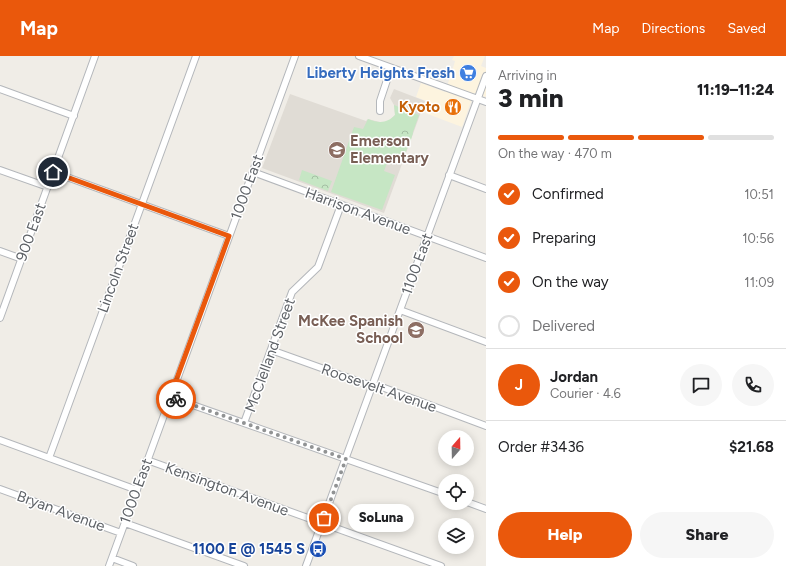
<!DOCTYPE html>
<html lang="en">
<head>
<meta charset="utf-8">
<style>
  :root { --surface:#fff; --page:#f6f6f6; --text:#202124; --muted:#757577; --line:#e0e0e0; --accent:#ea580c }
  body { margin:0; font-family:Figtree,sans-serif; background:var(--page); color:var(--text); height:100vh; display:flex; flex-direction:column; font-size:15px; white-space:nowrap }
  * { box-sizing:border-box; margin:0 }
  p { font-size:13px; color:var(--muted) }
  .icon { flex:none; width:22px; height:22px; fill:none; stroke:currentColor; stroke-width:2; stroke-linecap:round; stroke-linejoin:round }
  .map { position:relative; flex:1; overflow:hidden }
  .details { display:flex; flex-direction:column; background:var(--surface); width:300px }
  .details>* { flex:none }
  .needle { width:26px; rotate:20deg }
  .buttons { position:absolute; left:438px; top:374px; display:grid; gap:8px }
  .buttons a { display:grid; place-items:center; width:36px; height:36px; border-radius:50%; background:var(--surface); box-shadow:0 2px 10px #0003; font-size:20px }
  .pin { position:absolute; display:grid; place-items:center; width:34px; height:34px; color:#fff; margin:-17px; border:2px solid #fff; border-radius:50%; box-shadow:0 1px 4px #0007 }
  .courier { position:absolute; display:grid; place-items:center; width:40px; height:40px; margin:-20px; border:3px solid #ea580c; border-radius:50%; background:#fff; color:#222; box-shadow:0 1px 5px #0007 }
  .bubble { position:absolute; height:28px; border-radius:14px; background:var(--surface); box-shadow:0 2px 10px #0003; font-size:13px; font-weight:800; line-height:28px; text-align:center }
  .summary em { font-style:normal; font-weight:800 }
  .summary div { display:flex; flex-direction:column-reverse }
  .summary { display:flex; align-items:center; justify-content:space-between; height:68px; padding:0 12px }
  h1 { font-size:26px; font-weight:800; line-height:30px }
  .bar { display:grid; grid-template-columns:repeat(4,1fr); gap:6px 4px; align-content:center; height:48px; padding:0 12px }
  .bar i { height:5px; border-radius:3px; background:var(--line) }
  .bar .active { background:var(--accent) }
  .bar p { grid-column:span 4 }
  .line { display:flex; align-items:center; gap:10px; padding:0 12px; border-top:1px solid var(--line) }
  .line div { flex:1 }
  .round { display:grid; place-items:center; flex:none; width:42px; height:42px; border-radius:21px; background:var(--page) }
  ol { padding:0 12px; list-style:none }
  li { display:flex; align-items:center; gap:12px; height:44px }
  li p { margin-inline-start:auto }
  li .icon { padding:4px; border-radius:50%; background:var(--accent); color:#fff; stroke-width:4 }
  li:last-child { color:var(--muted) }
  li i { width:22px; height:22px; border:2px solid var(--line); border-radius:50% }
  .primary-button { display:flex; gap:8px; margin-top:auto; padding:8px 12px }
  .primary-button a { flex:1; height:46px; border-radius:24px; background:var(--accent); color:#fff; font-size:16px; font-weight:800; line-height:46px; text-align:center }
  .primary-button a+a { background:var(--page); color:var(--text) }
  header { display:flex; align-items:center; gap:24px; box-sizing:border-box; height:56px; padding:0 20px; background:var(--accent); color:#fff }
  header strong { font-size:19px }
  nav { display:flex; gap:22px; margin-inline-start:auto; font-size:14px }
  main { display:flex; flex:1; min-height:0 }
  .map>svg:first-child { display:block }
  .commercial { fill:#fdf4df }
  .education { fill:#e0dcd5 }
  .grass { fill:#c6e6c4 }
  .park { fill:url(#park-crowns) }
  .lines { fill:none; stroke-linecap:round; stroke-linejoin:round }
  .minor-casing { stroke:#b4b7bb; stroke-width:8 }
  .minor { stroke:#fff; stroke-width:6 }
  .done { stroke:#919394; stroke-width:4; stroke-dasharray:0 7.2 }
  .route { stroke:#ea580c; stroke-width:5 }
  .labels { text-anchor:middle; stroke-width:3; stroke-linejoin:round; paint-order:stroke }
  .shop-label { font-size:15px; font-weight:bold; fill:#366cbe; stroke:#fff; text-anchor:end }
  .food-label { font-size:15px; font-weight:bold; fill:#c56008; stroke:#fff; text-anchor:end }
  .education-label { font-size:15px; font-weight:bold; fill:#785e54; stroke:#fff; text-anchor:start }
  .street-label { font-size:15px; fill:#5e6267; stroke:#fff }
  .transit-label { font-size:15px; font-weight:bold; fill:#164399; stroke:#fff; text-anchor:end }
</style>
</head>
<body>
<header>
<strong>Map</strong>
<nav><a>Map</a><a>Directions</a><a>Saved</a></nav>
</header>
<main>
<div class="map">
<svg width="486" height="510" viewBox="0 0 486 510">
  <defs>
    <pattern id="park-crowns" width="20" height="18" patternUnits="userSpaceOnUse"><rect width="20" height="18" fill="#c6e6c4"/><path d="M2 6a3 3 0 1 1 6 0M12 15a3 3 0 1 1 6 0" fill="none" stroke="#a4bea3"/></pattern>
  </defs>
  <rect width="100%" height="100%" fill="#f0ede7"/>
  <path class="commercial" d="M454 0H485L481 10 486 12V41L474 37 462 71 425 57 429 46 416 41 421 27 445 36 453 12 455 5 452 4Z"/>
  <path class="education" d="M394 33 425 45 384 157 262 112 290 38 366 65 368 63 383 67 390 64 395 59 394 49 390 42Z"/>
  <path class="grass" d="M394 49 419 59 402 107 389 102 384 115 395 119 382 154 331 136 354 71 363 73 368 63C379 67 386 68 395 59Z"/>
  <path class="park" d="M402 73 413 77 409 90 397 85Z
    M302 114 332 125 328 135 299 124Z"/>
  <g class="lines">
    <defs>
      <path id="minor" d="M359 0 486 46
        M0 33 74 60
        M380 55V45L391 12
        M0 114 48 131
        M53 116 229 180
        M253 116 486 202
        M449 119 486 133
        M0 195 22 203
        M400 254 486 286
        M0 262 95 0
        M271 294 366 328 379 330 486 370
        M170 341 445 438
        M244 367 292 236 318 211 341 149
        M0 384 137 434
        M49 402 196 0
        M147 404 441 510
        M0 433 121 477
        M467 446 486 453
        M125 467 244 510
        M112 502 133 510
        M109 510 295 0
        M306 510 486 20"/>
    </defs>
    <use href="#minor" class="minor-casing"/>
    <use href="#minor" class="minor"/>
  </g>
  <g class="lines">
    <path class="done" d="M176 343 346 403 324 462"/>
    <path class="route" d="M53 116 229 180 170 341 176 343"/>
  </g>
  <defs>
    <symbol id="supermarket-disc" viewBox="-11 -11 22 22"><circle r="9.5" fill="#3f7fe0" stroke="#fff"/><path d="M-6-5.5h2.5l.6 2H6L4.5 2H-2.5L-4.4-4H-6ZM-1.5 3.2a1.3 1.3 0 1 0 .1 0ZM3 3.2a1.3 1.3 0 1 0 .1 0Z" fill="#fff"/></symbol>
    <symbol id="restaurant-disc" viewBox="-11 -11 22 22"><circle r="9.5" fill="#e8710a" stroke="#fff"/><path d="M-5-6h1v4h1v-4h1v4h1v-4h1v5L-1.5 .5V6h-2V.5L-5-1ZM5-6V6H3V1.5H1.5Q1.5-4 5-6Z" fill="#fff"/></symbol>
    <symbol id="school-disc" viewBox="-11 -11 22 22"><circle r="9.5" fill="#8d6e63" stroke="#fff"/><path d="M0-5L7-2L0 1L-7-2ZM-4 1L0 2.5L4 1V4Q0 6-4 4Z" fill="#fff"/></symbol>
    <symbol id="bus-disc" viewBox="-11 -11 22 22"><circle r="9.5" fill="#1a4fb4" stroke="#fff"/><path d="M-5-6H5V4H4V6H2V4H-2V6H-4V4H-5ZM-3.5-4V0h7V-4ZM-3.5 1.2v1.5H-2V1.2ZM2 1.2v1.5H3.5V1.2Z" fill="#fff"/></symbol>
  </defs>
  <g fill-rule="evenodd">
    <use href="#supermarket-disc" x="458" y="7" width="20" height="20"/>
    <use href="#restaurant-disc" x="443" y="41" width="20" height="20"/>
    <use href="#school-disc" x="327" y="84" width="20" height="20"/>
    <use href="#school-disc" x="406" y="264" width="20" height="20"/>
    <use href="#bus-disc" x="308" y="483" width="20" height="20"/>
  </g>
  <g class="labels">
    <g class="shop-label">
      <text x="455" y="22">Liberty Heights Fresh</text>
    </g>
    <g class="food-label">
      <text x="440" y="56">Kyoto</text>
    </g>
    <g class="education-label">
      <text x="350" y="90">Emerson<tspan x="350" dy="17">Elementary</tspan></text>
      <text x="403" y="270" text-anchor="end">McKee Spanish<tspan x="403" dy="17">School</tspan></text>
    </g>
    <g class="street-label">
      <text transform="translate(247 131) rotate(-70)" y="5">1000 East</text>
      <text transform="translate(358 155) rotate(20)" y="5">Harrison Avenue</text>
      <text transform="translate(31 176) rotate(-70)" y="5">900 East</text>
      <text transform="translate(417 208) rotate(-70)" y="5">1100 East</text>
      <text transform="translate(118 212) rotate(-70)" y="5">Lincoln Street</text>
      <text transform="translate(270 299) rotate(-70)" y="5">McClelland Street</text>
      <text transform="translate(379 332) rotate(19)" y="5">Roosevelt Avenue</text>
      <text transform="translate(227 433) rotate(20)" y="5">Kensington Avenue</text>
      <text transform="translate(136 435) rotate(-70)" y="5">1000 East</text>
      <text transform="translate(61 455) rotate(20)" y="5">Bryan Avenue</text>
    </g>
    <g class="transit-label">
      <text x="305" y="498">1100 E @ 1545 S</text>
    </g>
  </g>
</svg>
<div class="buttons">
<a><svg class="needle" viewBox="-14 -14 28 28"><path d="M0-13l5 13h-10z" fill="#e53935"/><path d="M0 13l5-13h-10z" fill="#757577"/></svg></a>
<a><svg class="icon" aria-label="locate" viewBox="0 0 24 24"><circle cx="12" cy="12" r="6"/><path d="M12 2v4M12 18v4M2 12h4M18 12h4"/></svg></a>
<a><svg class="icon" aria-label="layers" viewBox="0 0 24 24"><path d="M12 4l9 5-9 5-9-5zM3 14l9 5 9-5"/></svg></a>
</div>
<div class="pin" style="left:324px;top:462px;background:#ea580c"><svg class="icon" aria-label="bag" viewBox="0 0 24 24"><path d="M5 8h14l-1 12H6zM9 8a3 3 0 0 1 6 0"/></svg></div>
<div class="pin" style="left:53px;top:116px;background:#1f2937"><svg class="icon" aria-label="home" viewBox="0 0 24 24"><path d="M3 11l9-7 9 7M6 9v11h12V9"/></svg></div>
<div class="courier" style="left:176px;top:343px"><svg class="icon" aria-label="bike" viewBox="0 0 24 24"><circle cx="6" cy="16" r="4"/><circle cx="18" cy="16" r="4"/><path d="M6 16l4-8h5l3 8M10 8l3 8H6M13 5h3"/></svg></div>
<div class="bubble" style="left:348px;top:448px;width:66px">SoLuna</div>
</div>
<section class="details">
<div class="summary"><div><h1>3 min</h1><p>Arriving in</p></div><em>11:19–11:24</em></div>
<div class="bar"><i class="active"></i><i class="active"></i><i class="active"></i><i></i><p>On the way · 470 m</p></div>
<ol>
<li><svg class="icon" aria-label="check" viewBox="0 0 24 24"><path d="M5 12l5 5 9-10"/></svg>Confirmed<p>10:51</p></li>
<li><svg class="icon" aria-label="check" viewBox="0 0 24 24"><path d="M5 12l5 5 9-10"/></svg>Preparing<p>10:56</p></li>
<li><svg class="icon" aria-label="check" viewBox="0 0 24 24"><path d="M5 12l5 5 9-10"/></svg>On the way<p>11:09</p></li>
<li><i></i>Delivered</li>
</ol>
<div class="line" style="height:72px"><b class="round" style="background:var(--accent);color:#fff">J</b><div><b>Jordan</b><p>Courier · 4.6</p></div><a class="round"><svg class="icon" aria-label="chat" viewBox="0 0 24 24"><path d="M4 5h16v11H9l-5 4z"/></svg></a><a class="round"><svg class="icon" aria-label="phone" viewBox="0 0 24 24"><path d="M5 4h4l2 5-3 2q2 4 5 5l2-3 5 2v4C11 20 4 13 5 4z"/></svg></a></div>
<div class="line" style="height:52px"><div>Order #3436</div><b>$21.68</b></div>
<div class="primary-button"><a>Help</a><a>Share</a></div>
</section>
</main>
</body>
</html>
